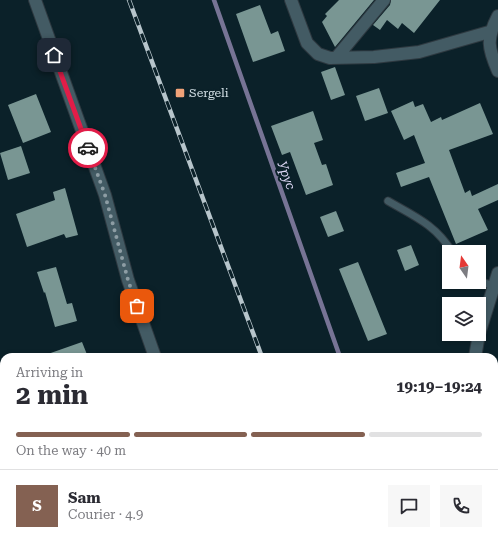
<!DOCTYPE html>
<html lang="en">
<head>
<meta charset="utf-8">
<style>
  :root { --surface:#fff; --page:#f7f7f7; --text:#2b2b33; --muted:#7c7c81; --line:#e1e1e2; --accent:#846152 }
  body { margin:0; font-family:"Roboto Serif",serif; background:var(--page); color:var(--text); height:100vh; display:flex; flex-direction:column; font-size:15px; white-space:nowrap }
  * { box-sizing:border-box; margin:0 }
  p { font-size:13px; color:var(--muted) }
  .icon { flex:none; width:22px; height:22px; fill:none; stroke:currentColor; stroke-width:2; stroke-linecap:round; stroke-linejoin:round }
  .map { position:relative; flex:1; overflow:hidden }
  .details { position:absolute; left:0px; top:353px; width:498px; height:196px; display:flex; flex-direction:column; background:var(--surface); border-radius:12px 12px 0 0; box-shadow:0 2px 6px #0003 }
  .details>* { flex:none }
  .needle { width:26px; rotate:346deg }
  .tools { position:absolute; left:442px; top:245px; display:grid; gap:8px }
  .tools a { display:grid; place-items:center; width:44px; height:44px; border-radius:0px; background:var(--surface); box-shadow:0 2px 6px #0003; font-size:20px }
  .pin { position:absolute; display:grid; place-items:center; width:34px; height:34px; color:#fff; margin:-17px; border-radius:8px; box-shadow:0 2px 6px #0006 }
  .courier { position:absolute; display:grid; place-items:center; width:40px; height:40px; margin:-20px; border:3px solid #e11d48; border-radius:50%; background:#fff; color:#222; box-shadow:0 1px 5px #0007 }
  .headline em { font-style:normal; font-weight:700 }
  .headline div { display:flex; flex-direction:column-reverse }
  .headline { display:flex; align-items:center; justify-content:space-between; height:68px; padding:0 16px }
  h1 { font-size:26px; font-weight:700; line-height:30px }
  .bar { display:grid; grid-template-columns:repeat(4,1fr); gap:6px 4px; align-content:center; height:48px; padding:0 16px }
  .bar i { height:5px; border-radius:3px; background:var(--line) }
  .bar .active { background:var(--accent) }
  .bar p { grid-column:span 4 }
  .line { display:flex; align-items:center; gap:10px; padding:0 16px; border-top:1px solid var(--line) }
  .line div { flex:1 }
  .round { display:grid; place-items:center; flex:none; width:42px; height:42px; border-radius:0px; background:var(--page) }
  .map>svg:first-child { display:block }
  .lines { fill:none; stroke-linecap:round; stroke-linejoin:round }
  .stream { stroke:#777495; stroke-width:4.5 }
  .building { fill:#799693 }
  .lane-casing { stroke:#2e3940; stroke-width:9 }
  .street-casing { stroke:#2e3940; stroke-width:14 }
  .lane { stroke:#435b64; stroke-width:7 }
  .street { stroke:#435b64; stroke-width:12 }
  .rail-casing { stroke:#b7c5cb; stroke-width:4.5 }
  .rail { stroke:#0b2129; stroke-width:3; stroke-dasharray:9; stroke-linecap:butt }
  .done { stroke:#8d9da4; stroke-width:4; stroke-dasharray:0 7.2 }
  .route { stroke:#e11d48; stroke-width:5 }
  .poi-dot { fill:#f0a278; stroke:#0b2129; stroke-width:1.5 }
  .labels { text-anchor:middle; stroke-width:4; stroke-linejoin:round; paint-order:stroke }
  .poi-label { font-size:12px; fill:#d3e0e6; stroke:#0b2129; text-anchor:start }
  .water-label { font-size:13px; font-style:italic; fill:#ded8f6; stroke:#0b2129 }
</style>
</head>
<body>
<div class="map">
<svg width="498" height="549" viewBox="0 0 498 549">
  <rect width="100%" height="100%" fill="#0b2129"/>
  <g class="lines">
    <path class="stream" d="M214 0 340 357
      M407 545 409 549"/>
  </g>
  <path class="building" d="M339 0H374L335 47 322 22 327 16 325 14Z
    M391 0H440L414 33 402 23 398 29 387 20 380 30 373 25 390 5Z
    M260 5 271 34 278 31 285 51 253 62 236 14Z
    M335 67 345 95 331 100 321 72Z
    M379 88 388 113 365 121 356 96Z
    M36 94 51 132 23 143 8 105Z
    M413 101 415 107 423 104 431 122 441 117 442 120 480 103 493 134 449 150 465 193 470 190 472 196 498 184V200L478 209 488 230 456 244 429 177 401 187 396 173 425 163 414 135 404 140 391 111Z
    M313 111 323 140 314 143 322 165 326 164 333 185 306 195 290 152 282 155 271 126Z
    M21 146 30 173 8 180 0 153Z
    M65 188 78 235 66 238 64 234 27 247 16 214 55 200 53 192Z
    M336 211 344 231 328 237 320 217Z
    M411 245 419 265 405 271 397 250Z
    M358 262 387 334 368 341 339 269Z
    M56 267 67 304 72 303 77 321 55 327 45 292 44 293 37 272Z
    M82 342 88 357H45V355Z"/>
  <g class="lines">
    <defs>
      <path id="lane" d="M388 201C414 216 436 225 452 252
        M479 281 494 286
        M0 532 4 531
        M0 542 2 549
        M203 545 205 549"/>
      <path id="street" d="M35 0 105 195 128 280 155 357
        M291 0 307 43 318 54 330 58 374 57 419 52 489 32
        M498 16C486 39 488 48 498 71
        M336 58 384 0
        M479 334 498 273
        M475 357 479 334
        M494 463 498 477
        M240 545 243 549"/>
    </defs>
    <use href="#lane" class="lane-casing"/>
    <use href="#street" class="street-casing"/>
    <use href="#lane" class="lane"/>
    <use href="#street" class="street"/>
    <defs>
      <path id="rail" d="M129 0 262 357
        M332 545 333 549"/>
    </defs>
    <use href="#rail" class="rail-casing"/>
    <use href="#rail" class="rail"/>
  </g>
  <g class="lines">
    <path class="done" d="M88 148 105 195 128 280 137 306"/>
    <path class="route" d="M54 55 88 148"/>
  </g>
  <rect class="poi-dot" x="175" y="88" width="10" height="10" rx="2"/>
  <g class="labels">
    <g class="poi-label">
      <text x="189" y="97">Sergeli</text>
    </g>
    <g class="water-label">
      <text transform="translate(287 175) rotate(70)" y="5">Урус</text>
    </g>
  </g>
</svg>
<div class="tools">
<a><svg class="needle" viewBox="-14 -14 28 28"><path d="M0-13l5 13h-10z" fill="#e53935"/><path d="M0 13l5-13h-10z" fill="#7c7c81"/></svg></a>
<a><svg class="icon" aria-label="layers" viewBox="0 0 24 24"><path d="M12 4l9 5-9 5-9-5zM3 14l9 5 9-5"/></svg></a>
</div>
<div class="pin" style="left:137px;top:306px;background:#ea580c"><svg class="icon" aria-label="bag" viewBox="0 0 24 24"><path d="M5 8h14l-1 12H6zM9 8a3 3 0 0 1 6 0"/></svg></div>
<div class="pin" style="left:54px;top:55px;background:#1f2937"><svg class="icon" aria-label="home" viewBox="0 0 24 24"><path d="M3 11l9-7 9 7M6 9v11h12V9"/></svg></div>
<div class="courier" style="left:88px;top:148px"><svg class="icon" aria-label="car" viewBox="0 0 24 24"><path d="M5 17H2v-5l4-1 3-4h7l3 4 3 1v5h-3M9 17h6M6 11h13"/><circle cx="7" cy="17" r="2"/><circle cx="17" cy="17" r="2"/></svg></div>
<section class="details">
<div class="headline"><div><h1>2 min</h1><p>Arriving in</p></div><em>19:19–19:24</em></div>
<div class="bar"><i class="active"></i><i class="active"></i><i class="active"></i><i></i><p>On the way · 40 m</p></div>
<div class="line" style="height:72px"><b class="round" style="background:var(--accent);color:#fff">S</b><div><b>Sam</b><p>Courier · 4.9</p></div><a class="round"><svg class="icon" aria-label="chat" viewBox="0 0 24 24"><path d="M4 5h16v11H9l-5 4z"/></svg></a><a class="round"><svg class="icon" aria-label="phone" viewBox="0 0 24 24"><path d="M5 4h4l2 5-3 2q2 4 5 5l2-3 5 2v4C11 20 4 13 5 4z"/></svg></a></div>
</section>
</div>
</body>
</html>
